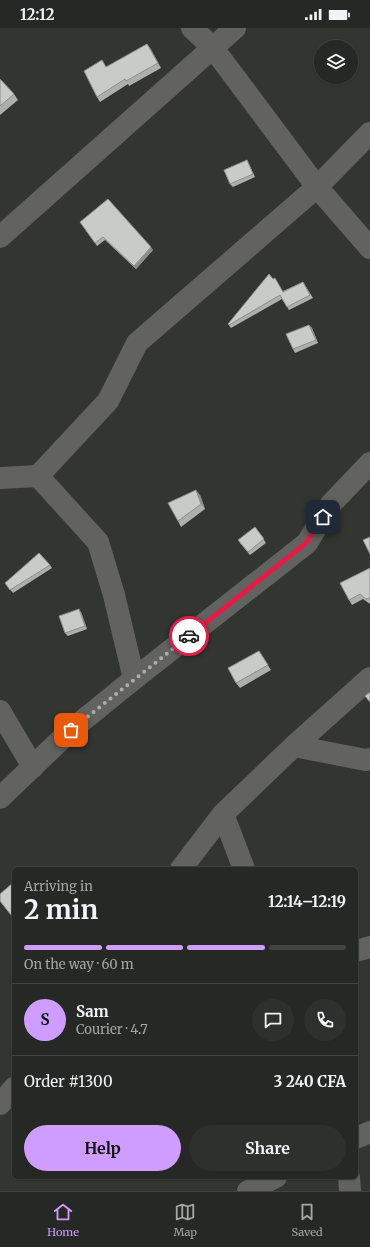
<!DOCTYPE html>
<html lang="en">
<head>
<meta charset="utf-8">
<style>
  :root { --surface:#262825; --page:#2e302d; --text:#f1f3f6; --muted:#a4a6a7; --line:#424442; --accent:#cf9dff }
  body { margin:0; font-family:Merriweather,serif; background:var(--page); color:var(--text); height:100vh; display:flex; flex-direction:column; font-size:15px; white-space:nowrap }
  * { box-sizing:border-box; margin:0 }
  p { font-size:13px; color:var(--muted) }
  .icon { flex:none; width:22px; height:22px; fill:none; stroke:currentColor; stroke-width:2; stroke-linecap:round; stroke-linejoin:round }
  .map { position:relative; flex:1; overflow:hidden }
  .sheet { position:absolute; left:12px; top:839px; width:346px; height:312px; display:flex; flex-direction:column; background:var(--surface); border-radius:6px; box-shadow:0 1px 3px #0004,0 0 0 1px var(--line) }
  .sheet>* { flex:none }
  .tools { position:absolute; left:314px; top:12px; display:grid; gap:8px }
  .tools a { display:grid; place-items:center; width:44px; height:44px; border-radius:50%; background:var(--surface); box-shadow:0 1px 3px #0004,0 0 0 1px var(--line); font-size:20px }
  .pin { position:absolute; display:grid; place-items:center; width:34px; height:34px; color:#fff; margin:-17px; border-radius:8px; box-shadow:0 2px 6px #0006 }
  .courier { position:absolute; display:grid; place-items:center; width:40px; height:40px; margin:-20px; border:3px solid #e11d48; border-radius:50%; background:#fff; color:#222; box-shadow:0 1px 5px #0007 }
  .headline em { font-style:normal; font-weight:700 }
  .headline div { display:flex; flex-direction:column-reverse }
  .headline { display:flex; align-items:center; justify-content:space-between; height:68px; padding:0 12px }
  h1 { font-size:26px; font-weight:700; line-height:30px }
  .bar { display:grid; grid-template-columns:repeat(4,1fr); gap:6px 4px; align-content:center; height:48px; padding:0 12px }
  .bar i { height:5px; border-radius:3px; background:var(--line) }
  .bar .current { background:var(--accent) }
  .bar p { grid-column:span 4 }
  .line { display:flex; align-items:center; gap:10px; padding:0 12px; border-top:1px solid var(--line) }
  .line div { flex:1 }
  .round { display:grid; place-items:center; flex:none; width:42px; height:42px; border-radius:21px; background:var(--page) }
  .primary-button { display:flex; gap:8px; margin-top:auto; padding:8px 12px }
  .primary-button a { flex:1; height:46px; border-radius:24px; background:var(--accent); color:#111; font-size:16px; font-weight:700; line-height:46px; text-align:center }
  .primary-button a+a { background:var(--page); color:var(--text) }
  .status { display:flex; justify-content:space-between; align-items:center; height:28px; padding:0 20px; background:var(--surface); direction:ltr }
  .status svg { height:11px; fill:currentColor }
  .tab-bar { display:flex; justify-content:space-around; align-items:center; height:56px; border-top:1px solid var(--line); background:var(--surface); font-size:11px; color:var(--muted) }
  .tab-bar a { display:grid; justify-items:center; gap:2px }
  .tab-bar .current { color:var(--accent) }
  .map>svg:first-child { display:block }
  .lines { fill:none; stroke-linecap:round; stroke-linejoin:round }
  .street { stroke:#626360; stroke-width:22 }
  .wall { fill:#adafab }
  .shaded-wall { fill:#8d8e8b }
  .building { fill:#c9cbc7; stroke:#8d8e8b }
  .done { stroke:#abada9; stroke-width:4; stroke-dasharray:0 7.2 }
  .route { stroke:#e11d48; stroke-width:5 }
</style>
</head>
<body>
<div class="status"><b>12:12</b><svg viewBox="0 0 49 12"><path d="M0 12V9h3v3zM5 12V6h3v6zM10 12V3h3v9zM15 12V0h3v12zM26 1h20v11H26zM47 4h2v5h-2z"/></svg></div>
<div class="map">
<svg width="370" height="1163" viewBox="0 0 370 1163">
  <rect width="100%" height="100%" fill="#333531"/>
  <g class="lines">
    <path class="street" d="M192 0 213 20 317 159 370 220
      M0 209 235 0
      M0 450 38 448
      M134 651 114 567 98 514 38 448 108 373 137 315 317 159 370 105
      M0 683 33 739
      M294 718 366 732 370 731
      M0 770 71 702 134 651 307 515 331 476 370 435
      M223 786 244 841
      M181 841 223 786 294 718 370 650
      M356 923 370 919
      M0 1076 14 1060
      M356 1110 370 1104
      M349 1149 350 1163
      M248 1163 276 1149"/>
  </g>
  <path class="wall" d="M147 16 161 40 129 58 128 56 100 74 97 69 107 39Z
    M0 51 14 66 18 72 0 87Z
    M247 132 249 136 255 149 233 159 230 156Z
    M80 194 153 222 136 241 105 212 97 218Z
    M303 254 313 270 289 282 282 271 231 300 228 296 283 263Z
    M309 297 312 300 318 315 295 325 293 321Z
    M200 467 205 481 181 499 178 493Z
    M255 499 266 515 250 527 240 515Z
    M50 537 52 540 13 565 5 555Z
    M370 540V576L363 571 352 577 349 572Z
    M81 584 87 601 68 608 65 605Z
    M259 623 271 642 240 660 236 655Z
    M14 854V890L0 873V866Z"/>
  <path class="shaded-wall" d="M147 16 151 21 161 40 158 35Z
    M151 219 153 222 136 241 134 238Z
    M309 297 312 300 318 315 316 312Z
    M196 462 200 467 205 481 201 476Z
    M79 581 81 584 87 601 85 598Z"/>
  <path class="building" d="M147 16 158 35 126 53 125 51 97 69 84 43 102 32 106 39Z
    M0 51 14 66 0 78Z
    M247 132 253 146 230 156 224 142Z
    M108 171 151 219 134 238 103 209 95 215 80 194Z
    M269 246 273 251 275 250 283 264 303 254 310 267 287 279 280 267 229 297 228 296Z
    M309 297 316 312 293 321 286 306Z
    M196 462 201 476 178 493 168 475Z
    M255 499 264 511 248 524 238 512Z
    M370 509V526L363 512Z
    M39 525 50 537 10 562 5 555Z
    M370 540V570L366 571 360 566 349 572 340 555Z
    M79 581 85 598 65 605 59 588Z
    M259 623 268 637 236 655 228 640Z
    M370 664V674L365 668Z
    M14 854V885L11 887 0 873V866Z"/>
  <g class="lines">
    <path class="done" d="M71 702 189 608"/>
    <path class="route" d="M189 608 306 515 323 489"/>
  </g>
</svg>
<div class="tools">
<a><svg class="icon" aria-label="layers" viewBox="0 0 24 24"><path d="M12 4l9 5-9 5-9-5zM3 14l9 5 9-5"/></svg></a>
</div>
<div class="pin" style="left:71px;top:702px;background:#ea580c"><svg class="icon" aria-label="bag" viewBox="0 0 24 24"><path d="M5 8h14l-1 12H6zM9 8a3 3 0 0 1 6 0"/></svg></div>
<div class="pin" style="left:323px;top:489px;background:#1f2937"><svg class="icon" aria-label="home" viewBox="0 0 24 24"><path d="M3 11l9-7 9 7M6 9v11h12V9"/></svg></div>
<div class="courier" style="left:189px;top:608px"><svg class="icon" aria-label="car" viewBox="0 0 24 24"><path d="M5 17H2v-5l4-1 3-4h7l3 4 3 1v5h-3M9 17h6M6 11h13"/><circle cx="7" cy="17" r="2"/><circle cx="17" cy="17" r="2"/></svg></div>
<section class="sheet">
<div class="headline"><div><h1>2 min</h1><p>Arriving in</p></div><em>12:14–12:19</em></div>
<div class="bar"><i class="current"></i><i class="current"></i><i class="current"></i><i></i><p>On the way · 60 m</p></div>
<div class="line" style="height:72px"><b class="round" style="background:var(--accent);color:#111">S</b><div><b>Sam</b><p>Courier · 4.7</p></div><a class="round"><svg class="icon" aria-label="chat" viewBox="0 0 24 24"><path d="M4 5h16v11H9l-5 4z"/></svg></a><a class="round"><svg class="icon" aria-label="phone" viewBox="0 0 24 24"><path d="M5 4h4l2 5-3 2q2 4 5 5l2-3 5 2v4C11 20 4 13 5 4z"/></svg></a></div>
<div class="line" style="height:52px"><div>Order #1300</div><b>3 240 CFA</b></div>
<div class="primary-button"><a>Help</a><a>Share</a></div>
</section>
</div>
<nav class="tab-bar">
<a class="current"><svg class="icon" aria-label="home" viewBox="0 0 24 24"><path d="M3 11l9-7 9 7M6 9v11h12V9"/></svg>Home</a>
<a><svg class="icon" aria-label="map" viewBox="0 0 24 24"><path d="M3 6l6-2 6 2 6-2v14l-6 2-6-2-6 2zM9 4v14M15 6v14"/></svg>Map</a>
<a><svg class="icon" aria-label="saved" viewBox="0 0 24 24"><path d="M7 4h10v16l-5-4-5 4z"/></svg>Saved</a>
</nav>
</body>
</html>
